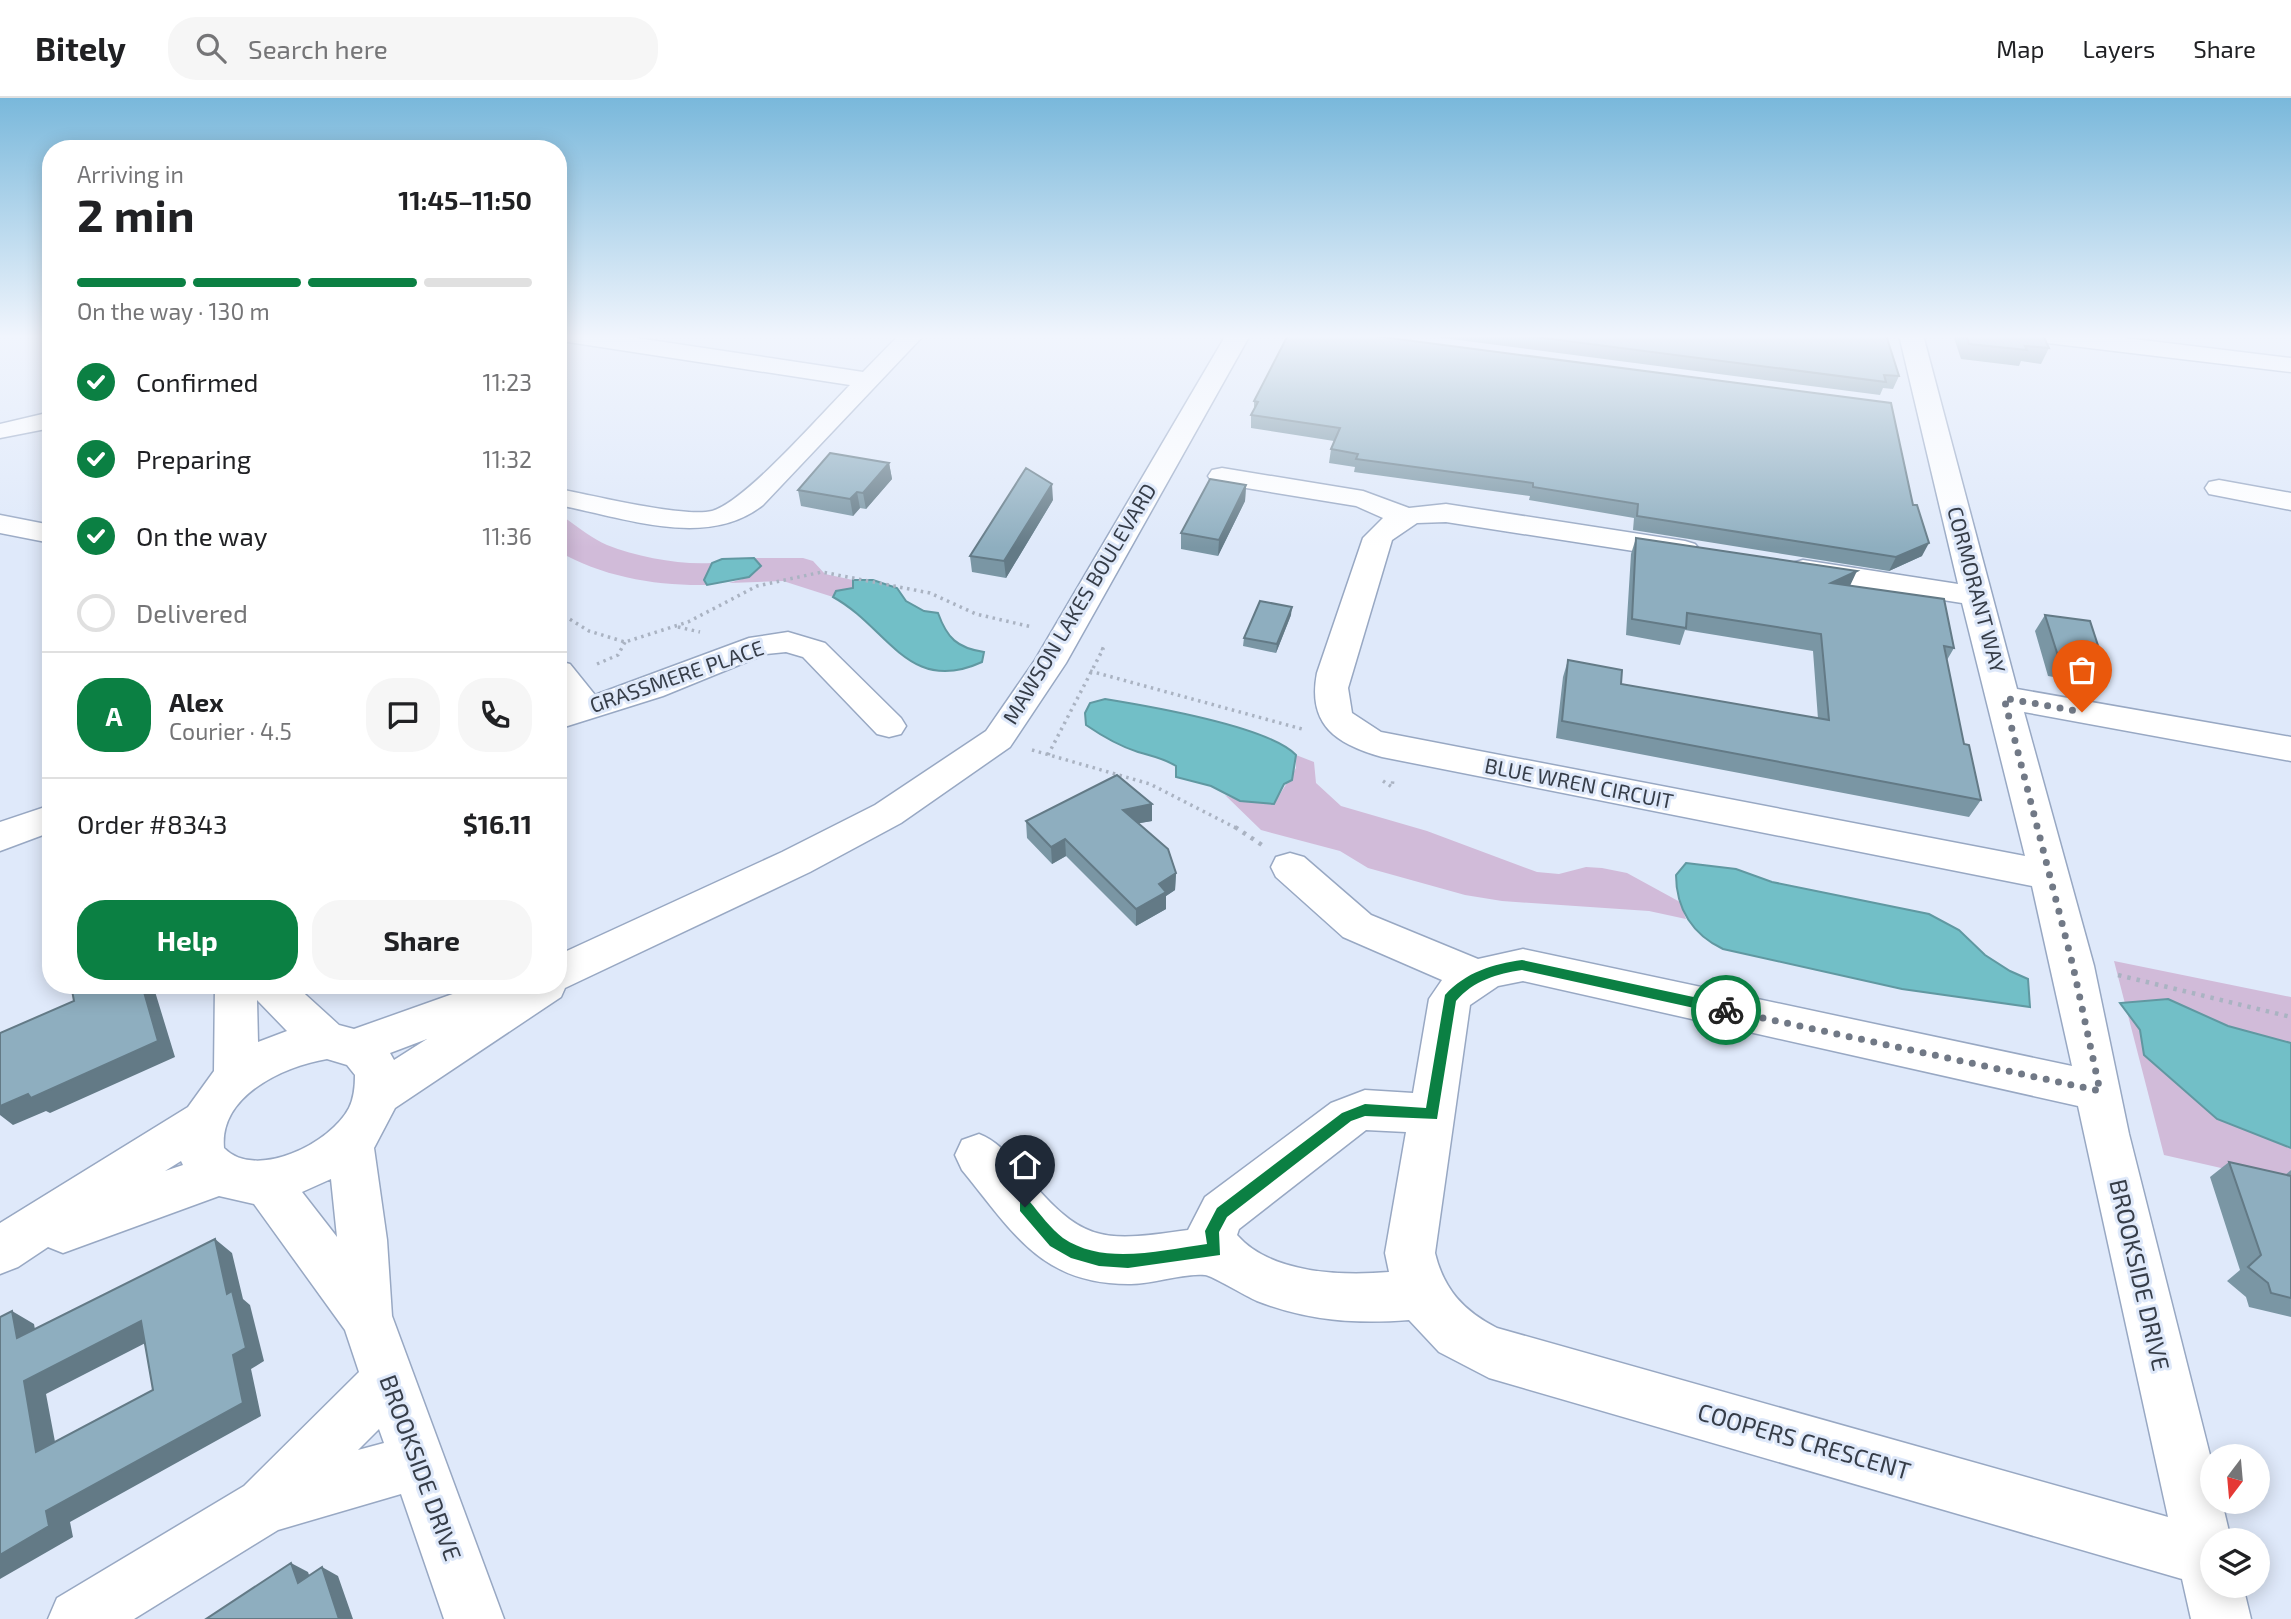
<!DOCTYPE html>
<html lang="en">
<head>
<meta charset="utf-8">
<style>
  :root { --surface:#fff; --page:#f6f6f6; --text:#202124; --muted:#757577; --line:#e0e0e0; --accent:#0b8043 }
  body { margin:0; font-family:"Exo 2",sans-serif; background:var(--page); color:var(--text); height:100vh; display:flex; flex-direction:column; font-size:26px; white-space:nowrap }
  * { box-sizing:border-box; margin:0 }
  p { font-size:23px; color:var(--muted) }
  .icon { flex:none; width:38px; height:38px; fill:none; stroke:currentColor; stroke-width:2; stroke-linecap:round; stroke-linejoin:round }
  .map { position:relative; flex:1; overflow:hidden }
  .drawer { position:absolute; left:42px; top:42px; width:525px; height:854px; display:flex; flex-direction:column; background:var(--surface); border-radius:28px; box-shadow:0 4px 18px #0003 }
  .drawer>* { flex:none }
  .needle { width:46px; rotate:196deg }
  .fabs { position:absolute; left:2200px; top:1346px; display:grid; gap:14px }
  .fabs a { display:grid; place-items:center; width:70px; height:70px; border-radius:50%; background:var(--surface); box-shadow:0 4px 18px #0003; font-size:35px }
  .pin { position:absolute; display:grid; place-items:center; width:60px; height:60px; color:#fff; margin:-72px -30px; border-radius:50% 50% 50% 0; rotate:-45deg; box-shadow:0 0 7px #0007 }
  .pin .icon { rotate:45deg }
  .courier { position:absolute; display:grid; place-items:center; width:70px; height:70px; margin:-35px; border:5px solid #0b8043; border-radius:50%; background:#fff; color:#222; box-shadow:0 2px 9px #0007 }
  .overview em { font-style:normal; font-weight:700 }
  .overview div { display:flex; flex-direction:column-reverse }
  .overview { display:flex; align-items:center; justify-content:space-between; height:119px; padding:0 35px }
  h1 { font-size:46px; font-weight:700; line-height:52px }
  .bar { display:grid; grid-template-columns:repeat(4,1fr); gap:10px 7px; align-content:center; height:84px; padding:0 35px }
  .bar i { height:9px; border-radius:5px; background:var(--line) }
  .bar .current { background:var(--accent) }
  .bar p { grid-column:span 4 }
  .line { display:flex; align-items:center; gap:18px; padding:0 35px; border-top:2px solid var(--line) }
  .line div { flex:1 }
  .round { display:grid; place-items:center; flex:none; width:74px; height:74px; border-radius:28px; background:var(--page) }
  ol { padding:0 35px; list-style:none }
  li { display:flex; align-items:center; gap:21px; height:77px }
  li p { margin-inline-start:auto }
  li .icon { padding:7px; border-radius:50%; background:var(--accent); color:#fff; stroke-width:4 }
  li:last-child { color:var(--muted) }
  li i { width:38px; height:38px; border:4px solid var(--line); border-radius:50% }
  .primary-button { display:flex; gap:14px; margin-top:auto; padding:14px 35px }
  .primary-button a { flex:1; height:80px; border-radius:28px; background:var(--accent); color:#fff; font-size:28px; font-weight:700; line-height:80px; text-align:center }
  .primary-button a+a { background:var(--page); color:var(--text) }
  header { display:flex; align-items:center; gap:42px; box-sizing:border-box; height:98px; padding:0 35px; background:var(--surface); border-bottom:2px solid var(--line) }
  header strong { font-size:33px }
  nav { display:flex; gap:38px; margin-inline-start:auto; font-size:24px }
  .search { width:490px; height:63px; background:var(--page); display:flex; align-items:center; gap:18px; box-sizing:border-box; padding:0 24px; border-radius:28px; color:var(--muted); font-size:26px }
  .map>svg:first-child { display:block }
  .green { fill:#d1bbd9 }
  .water { fill:#72bfc7; stroke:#6098a1; stroke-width:2 }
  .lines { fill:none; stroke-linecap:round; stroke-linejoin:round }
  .minor-casing { stroke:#98a8c3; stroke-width:3 }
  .path-far1 { stroke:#aab3c2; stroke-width:3.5; stroke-dasharray:2.5 4.5; stroke-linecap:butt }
  .path { stroke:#aab3c2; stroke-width:4.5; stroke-dasharray:3.5 6; stroke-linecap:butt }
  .minor { fill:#fff; fill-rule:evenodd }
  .wall { fill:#7a96a4 }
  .shaded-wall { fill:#637a86 }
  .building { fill:#8eaebf; stroke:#637a86; stroke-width:2; fill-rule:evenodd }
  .route { fill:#0b8043 }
  .done { stroke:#717986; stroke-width:7; stroke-dasharray:0 12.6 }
  .labels { text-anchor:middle; stroke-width:6; stroke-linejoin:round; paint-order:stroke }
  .street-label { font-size:21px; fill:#363d48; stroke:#dfe9fa }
  .near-street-label { font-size:24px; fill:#363d48; stroke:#dfe9fa }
</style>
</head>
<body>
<header>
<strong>Bitely</strong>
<div class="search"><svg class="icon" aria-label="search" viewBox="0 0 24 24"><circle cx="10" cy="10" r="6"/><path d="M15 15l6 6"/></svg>Search here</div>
<nav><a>Map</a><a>Layers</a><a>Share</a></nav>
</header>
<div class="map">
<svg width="2291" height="1521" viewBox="0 0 2291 1521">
  <rect width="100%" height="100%" fill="#dfe9fa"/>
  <path class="green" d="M558 420H565C578 429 593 441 607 447 638 459 679 467 712 465L705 482 707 487C657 488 602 479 558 453Z
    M754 460H803L813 463 825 476 853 482V490L837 493 833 499 783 483 729 485 749 479 761 468Z
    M1296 657 1314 664 1316 685 1341 708 1427 733 1537 774 1559 776 1586 769 1602 770 1627 775 1680 804 1686 821 1649 813 1502 803 1465 797 1368 770 1340 753 1261 732 1225 697 1240 703 1274 706 1296 670Z
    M2114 863 2291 899V1086L2164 1057Z"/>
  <path class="water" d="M754 460 761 468 749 479 707 487 704 482 712 465 722 461Z
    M853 482H873L897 490 906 503 924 513 938 515C947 540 957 550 984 554L982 564C908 598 888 529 833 499L836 493 853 490Z
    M1105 601C1148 608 1268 628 1296 657L1292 682 1284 686 1274 706 1240 703 1211 688 1176 679V668C1163 660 1151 658 1138 654 1119 648 1102 638 1086 627L1085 615 1090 605Z
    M1686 765 1736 771 1772 784 1929 816 1959 832 1985 857 2010 873 2028 881 2030 909 1902 891 1723 851C1693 837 1676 811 1676 777Z
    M2168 901 2228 928 2291 945V1050L2217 1021 2144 957 2140 932 2120 905Z"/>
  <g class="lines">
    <defs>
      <path id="minor" d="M558 237H617L863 274 899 237H924L763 407C707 452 623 419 558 407V391C592 397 684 420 712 413 745 404 822 315 850 287L568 244 560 242Z
        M1226 237H1250L1066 565 1010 649 901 725 810 774 565 890 561 899 395 1010 374 1050 387 1142 392 1218 504 1521H444L401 1396 278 1432 134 1521H48L57 1500 244 1388 359 1274 345 1232 254 1106 219 1098 63 1155 48 1149 18 1169 0 1176V1125L188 1009 214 973 215 887H295L339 927 354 931 478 887H558V857L782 754 875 707 986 633 1035 562ZM257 902 287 933 258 944ZM427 941 394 962 390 955ZM327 961 347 967 355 977C355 988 354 1000 349 1010 331 1045 256 1083 224 1050 219 997 285 968 327 961ZM181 1063 183 1067 165 1073ZM331 1081 337 1139 302 1094ZM379 1331 384 1345 358 1352Z
        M1899 237H1923L2017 591 2291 639V663L2024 614 2094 868 2129 1036 2212 1365V1404H2222L2231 1442H2212V1488H2243L2251 1521H2191L2182 1481 1489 1280 1439 1254 1409 1222C1355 1226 1308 1223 1257 1203 1247 1199 1211 1177 1205 1177 1182 1175 1155 1186 1131 1186 1041 1187 1013 1134 962 1072L955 1057 962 1042 979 1036C999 1044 1009 1058 1023 1074 1082 1144 1098 1145 1188 1132L1205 1099 1331 1005 1365 992 1413 995 1429 901 1442 882 1343 839 1276 779 1271 769 1276 759 1290 755 1304 759 1371 817 1478 861 1523 851 2072 968 2032 788 1382 659C1336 646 1307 627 1317 575L1363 440 1383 420 1356 408 1222 386 1212 384 1208 378 1212 372 1222 370 1363 393 1409 410 1446 406 1685 443 1695 446 1700 452 1695 458 1685 461 1446 424 1417 425 1392 442 1348 590 1352 615 1381 634 2025 758 1962 505 1803 480 1792 477 1788 471 1792 465 1803 462 1958 486ZM1523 883 2078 1008 2168 1419 1497 1230C1464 1213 1444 1192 1435 1155L1470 907 1498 888ZM1366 1032 1406 1034 1385 1155 1389 1174C1342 1178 1271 1176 1237 1137L1239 1131Z
        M2027 237H2101L2291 260V274L2039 244Z
        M51 314V330L0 340V326Z
        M2219 382 2291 395V412L2209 396 2205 390 2209 384Z
        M0 417 51 427V445L0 435Z
        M788 534 825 545 901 620 906 628 901 636 889 639 877 636 803 559 786 554 766 556 663 598 558 631V608L566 606 558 596V563L570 566 595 597 749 540Z
        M51 707V734L0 753V724Z"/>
    </defs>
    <use href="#minor" class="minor-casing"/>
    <path class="path-far1" d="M558 514 589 533 625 544 688 524 757 488 822 474 930 495 976 516 1032 529
      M678 529 700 534
      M597 566 618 557 625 544
      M1090 573 1302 631
      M1032 652 1150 686 1238 731
      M1048 657 1103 551 1097 549
      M1383 683 1392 689 1393 681"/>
    <path class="path" d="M1235 729 1262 747
      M2118 877 2291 919"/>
    <use href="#minor" class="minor"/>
  </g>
  <path class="wall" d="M1420 237H1886L1899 278 1893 291 1883 290 1880 297Z
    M1953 237H2043L2049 250 2041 266 2021 263 2019 268 1961 261Z
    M1254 303 1922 458 1889 473 1633 432 1634 420 1529 402 1530 398 1354 374 1355 369 1329 365 1331 351 1334 343 1251 330V317L1254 313Z
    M889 365 892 381 866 411 860 410 853 418 801 408 798 392Z
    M1246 387 1245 403 1218 458 1181 451V435Z
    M1053 402 1006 480 972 474 970 458Z
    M1636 440 1850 487 1954 550 1947 562 1964 646 1981 702 1969 719 1556 640 1563 579 1568 562 1621 586 1818 621 1813 553 1685 532 1680 547 1626 537 1631 456Z
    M1291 517 1276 555 1243 548 1244 540Z
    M2045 517 2105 569 2093 586 2048 578 2035 533Z
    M1026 723H1152L1139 725 1176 775 1175 792 1166 798V811L1136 828 1066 758 1052 766 1027 740Z
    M2229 1064 2285 1077 2291 1072V1219L2249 1209 2246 1199 2227 1183 2240 1172 2210 1079Z"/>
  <path class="shaded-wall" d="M889 365 892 381 866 411 863 395Z
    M1052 386 1053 402 1006 480 1004 463Z
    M1246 387 1245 403 1218 458 1219 442Z
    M857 394 860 410 853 418 850 401Z
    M1929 445 1922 458 1889 473 1896 459Z
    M1857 473 1849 490 1831 485Z
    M1292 509 1291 517 1276 555 1277 546Z
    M1152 706V723L1124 728 1123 712Z
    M1065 741 1066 758 1052 766 1051 749Z
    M1176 775 1175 792 1166 798V811L1136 828V811L1159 786Z
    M142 887H153L175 959 50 1015 46 1013 13 1027 0 1017V1008Z
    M215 1141 232 1155 243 1201 250 1207 264 1263 251 1271 261 1318 70 1424 73 1439 0 1481V1457L46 1413 233 1257 227 1196Z
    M12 1213 34 1226 39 1253 17 1240Z
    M141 1223 161 1237 46 1296 59 1365 36 1354 24 1283Z
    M291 1465 308 1474 315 1494 298 1485Z
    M322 1469 338 1478 353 1521H339Z"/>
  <path class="building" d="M1288 237H1367L1891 305 1913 407H1917L1929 445 1896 459 1637 418 1638 406 1533 389V385L1356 361 1358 356 1331 351 1340 330 1251 317 1258 304 1254 303Z
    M1520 237H1886L1899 278 1884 277 1886 284Z
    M1966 237H2043L2049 250 2025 248 2027 252 1969 246Z
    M830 355 889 365 863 395 857 394 850 401 798 392Z
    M1026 370 1052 386 1004 463 970 458Z
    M1210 381 1246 387 1219 442 1181 435Z
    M1636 440 1857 473 1831 485 1944 501 1954 550 1944 548 1964 646 1969 647 1981 702 1562 623 1568 562 1622 572 1621 586 1829 622 1821 536 1687 515 1686 530 1632 521Z
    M1260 503 1292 509 1277 546 1244 540Z
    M2045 517 2090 523 2105 569 2059 561Z
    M1117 677 1152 706 1123 712 1168 751 1176 775 1159 786 1166 794 1136 811 1065 741 1051 749 1026 723Z
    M71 887H142L158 943 31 1000 28 996 0 1008V935L74 903Z
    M2229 1064 2291 1078V1200L2271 1195 2268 1185 2248 1169 2261 1157Z
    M215 1141 227 1196 232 1193 246 1250 233 1257 243 1305 46 1413 49 1428 0 1457V1219L12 1213 17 1240ZM141 1223 153 1292 36 1354 24 1283Z
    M291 1465 298 1485 322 1469 339 1521H206Z"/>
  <linearGradient id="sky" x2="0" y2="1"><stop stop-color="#79b8db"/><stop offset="0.53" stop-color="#f1f5fd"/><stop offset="1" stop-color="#f1f5fd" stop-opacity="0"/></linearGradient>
  <rect width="2291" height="450" fill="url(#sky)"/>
  <path class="route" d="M1522 862 1726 906 1732 912 1726 917 1522 872C1497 876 1474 882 1456 903L1437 1021 1365 1018 1351 1023 1227 1119 1219 1134 1220 1157 1128 1170 1099 1168 1071 1160 1050 1148 1020 1113V1104H1030C1040 1116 1051 1131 1063 1140 1104 1168 1161 1152 1207 1146L1205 1133 1217 1110 1342 1015 1365 1006 1426 1010 1445 897C1466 874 1493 866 1522 862Z"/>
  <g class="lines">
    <path class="done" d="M1726 912 2100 993 2073 868 2004 600 2082 614"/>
  </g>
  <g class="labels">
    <g class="street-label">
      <text transform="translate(1976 492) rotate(75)" y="7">CORMORANT WAY</text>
      <text transform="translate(1080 506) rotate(-59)" y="7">MAWSON LAKES BOULEVARD</text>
      <text transform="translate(677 579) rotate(-19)" y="7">GRASSMERE PLACE</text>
      <text transform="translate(1579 686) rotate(11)" y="7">BLUE WREN CIRCUIT</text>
    </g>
    <g class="near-street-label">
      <text transform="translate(2139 1177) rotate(77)" y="8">BROOKSIDE DRIVE</text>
      <text transform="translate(1804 1344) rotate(16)" y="8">COOPERS CRESCENT</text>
      <text transform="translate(420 1370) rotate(70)" y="8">BROOKSIDE DRIVE</text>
    </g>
  </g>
</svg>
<div class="fabs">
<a><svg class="needle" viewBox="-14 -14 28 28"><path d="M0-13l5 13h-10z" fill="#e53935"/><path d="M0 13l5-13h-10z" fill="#757577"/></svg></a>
<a><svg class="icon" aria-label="layers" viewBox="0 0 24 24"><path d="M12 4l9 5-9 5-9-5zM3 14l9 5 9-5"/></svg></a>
</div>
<div class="pin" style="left:2082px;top:614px;background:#ea580c"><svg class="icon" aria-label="bag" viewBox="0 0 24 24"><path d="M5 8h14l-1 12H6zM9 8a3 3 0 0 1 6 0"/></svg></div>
<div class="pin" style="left:1025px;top:1109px;background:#1f2937"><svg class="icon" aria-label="home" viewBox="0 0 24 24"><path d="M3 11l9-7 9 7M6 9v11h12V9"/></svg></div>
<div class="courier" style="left:1726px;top:912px"><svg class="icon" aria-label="bike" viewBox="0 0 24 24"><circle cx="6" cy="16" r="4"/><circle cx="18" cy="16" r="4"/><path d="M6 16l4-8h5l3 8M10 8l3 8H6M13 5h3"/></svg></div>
<section class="drawer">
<div class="overview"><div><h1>2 min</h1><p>Arriving in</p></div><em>11:45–11:50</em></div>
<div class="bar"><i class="current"></i><i class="current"></i><i class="current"></i><i></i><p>On the way · 130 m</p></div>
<ol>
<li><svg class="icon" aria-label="check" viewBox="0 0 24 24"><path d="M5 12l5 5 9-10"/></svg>Confirmed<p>11:23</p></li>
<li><svg class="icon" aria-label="check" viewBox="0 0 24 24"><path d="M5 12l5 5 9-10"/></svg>Preparing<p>11:32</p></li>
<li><svg class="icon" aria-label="check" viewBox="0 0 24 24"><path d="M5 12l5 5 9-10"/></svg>On the way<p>11:36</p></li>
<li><i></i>Delivered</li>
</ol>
<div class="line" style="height:126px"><b class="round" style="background:var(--accent);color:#fff">A</b><div><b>Alex</b><p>Courier · 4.5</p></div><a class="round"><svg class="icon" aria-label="chat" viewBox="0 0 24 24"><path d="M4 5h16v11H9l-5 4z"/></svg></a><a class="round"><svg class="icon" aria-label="phone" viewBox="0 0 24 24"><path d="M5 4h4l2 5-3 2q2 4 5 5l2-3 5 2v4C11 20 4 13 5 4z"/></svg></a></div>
<div class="line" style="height:91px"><div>Order #8343</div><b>$16.11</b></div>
<div class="primary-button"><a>Help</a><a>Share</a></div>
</section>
</div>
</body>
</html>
